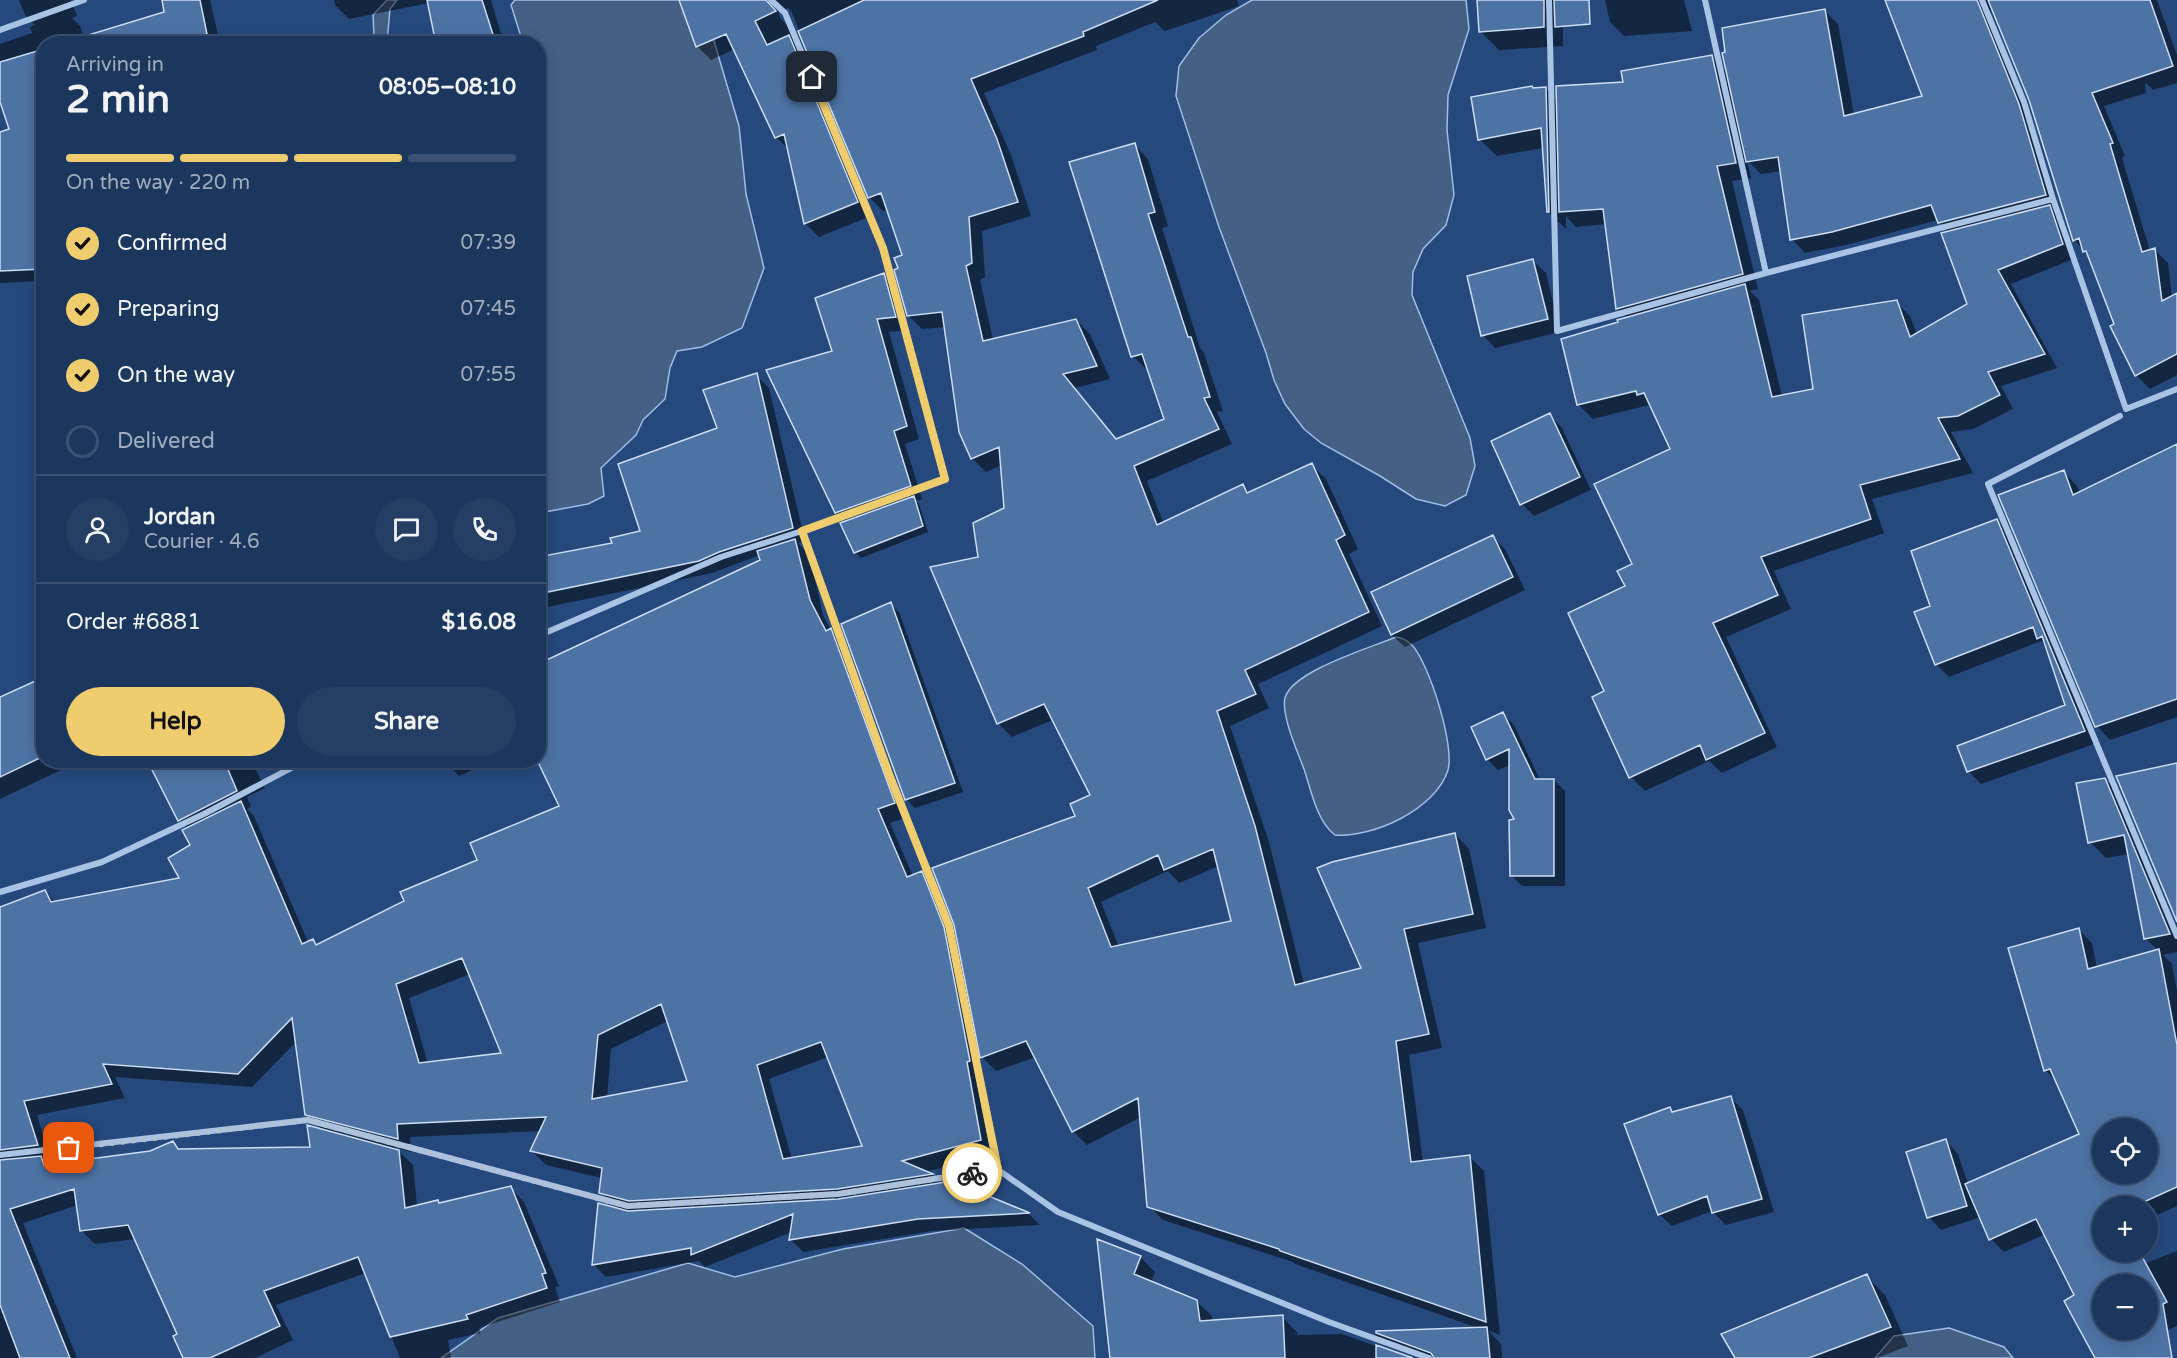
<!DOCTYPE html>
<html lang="en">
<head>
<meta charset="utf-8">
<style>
  :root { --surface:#1c375e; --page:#253f64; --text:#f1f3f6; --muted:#a0acbc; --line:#3a5173; --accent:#efcc6e }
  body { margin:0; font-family:"Varela Round",sans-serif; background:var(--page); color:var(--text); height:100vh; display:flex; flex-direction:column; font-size:22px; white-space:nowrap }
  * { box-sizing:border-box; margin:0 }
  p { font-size:20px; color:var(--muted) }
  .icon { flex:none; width:33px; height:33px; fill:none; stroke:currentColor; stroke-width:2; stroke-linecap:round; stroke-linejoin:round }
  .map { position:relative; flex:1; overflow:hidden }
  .sheet { position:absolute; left:36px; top:36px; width:510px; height:732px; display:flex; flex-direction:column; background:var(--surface); border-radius:24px; box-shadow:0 3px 15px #0003,0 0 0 2px var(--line) }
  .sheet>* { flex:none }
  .controls { position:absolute; left:2092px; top:1118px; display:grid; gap:12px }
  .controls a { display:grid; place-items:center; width:66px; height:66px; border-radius:50%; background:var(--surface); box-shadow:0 3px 15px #0003,0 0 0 2px var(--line); font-size:30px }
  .pin { position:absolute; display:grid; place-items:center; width:51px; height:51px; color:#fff; margin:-26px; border-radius:12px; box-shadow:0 3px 9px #0006 }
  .courier { position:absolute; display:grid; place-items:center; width:60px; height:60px; margin:-30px; border:4px solid #efcc6e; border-radius:50%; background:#fff; color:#222; box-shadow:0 2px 8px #0007 }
  .summary em { font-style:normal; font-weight:800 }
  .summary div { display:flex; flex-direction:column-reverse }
  .summary { display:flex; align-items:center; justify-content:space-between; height:102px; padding:0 30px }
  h1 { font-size:39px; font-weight:800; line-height:45px }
  .bar { display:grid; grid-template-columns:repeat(4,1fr); gap:9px 6px; align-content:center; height:72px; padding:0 30px }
  .bar i { height:8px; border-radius:4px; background:var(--line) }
  .bar .current { background:var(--accent) }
  .bar p { grid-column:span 4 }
  .line { display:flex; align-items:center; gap:15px; padding:0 30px; border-top:2px solid var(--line) }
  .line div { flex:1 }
  .round { display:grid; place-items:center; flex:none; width:63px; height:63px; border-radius:32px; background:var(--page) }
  ol { padding:0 30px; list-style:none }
  li { display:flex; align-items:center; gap:18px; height:66px }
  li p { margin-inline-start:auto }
  li .icon { padding:6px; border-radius:50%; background:var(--accent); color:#111; stroke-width:4 }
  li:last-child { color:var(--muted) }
  li i { width:33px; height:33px; border:3px solid var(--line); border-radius:50% }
  .action { display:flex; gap:12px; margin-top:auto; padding:12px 30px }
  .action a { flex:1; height:69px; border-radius:36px; background:var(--accent); color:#111; font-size:24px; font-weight:800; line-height:69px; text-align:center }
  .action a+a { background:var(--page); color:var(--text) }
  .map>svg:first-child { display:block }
  .water { fill:#446085; stroke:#9ebde6; stroke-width:1.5 }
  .shadow { fill:#0007; fill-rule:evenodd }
  .building { fill:#4d73a5; stroke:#ccddf4; stroke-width:1.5; fill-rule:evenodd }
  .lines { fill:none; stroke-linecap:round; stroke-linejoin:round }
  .minor { stroke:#a9c3e5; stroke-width:6 }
  .done { stroke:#b3bfd2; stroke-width:6; stroke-dasharray:0 10.8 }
  .route { stroke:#efcc6e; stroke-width:8 }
</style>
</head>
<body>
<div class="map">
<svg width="2177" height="1358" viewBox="0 0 2177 1358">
  <rect width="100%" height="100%" fill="#25497d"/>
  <path class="water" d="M387 0H397L390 9 387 43H372L374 36 373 15Z
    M515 0H702L739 126 746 194 764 268 742 328 702 347 677 351 670 368 665 399 643 420 636 435 601 468 604 496 588 504 539 513 538 44 523 43 511 5Z
    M1252 0H1466L1469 29 1448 95 1447 130 1454 195 1446 225 1423 249 1413 272 1412 295 1470 438 1475 466 1466 495 1445 506 1416 499 1380 476 1321 443 1304 429 1285 404 1274 380 1266 353 1219 227 1176 96 1179 66 1199 38 1226 15Z
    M1396 637C1403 638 1407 640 1412 645 1429 663 1455 746 1448 770 1436 809 1373 838 1335 835 1317 822 1311 790 1304 769 1298 753 1281 715 1285 698 1292 671 1370 648 1396 637Z
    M964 1228 1022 1264 1093 1326 1095 1358H441L498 1318 688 1263 735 1277 843 1249Z
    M1949 1328 2004 1347 2013 1358H1875L1894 1336Z"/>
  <path class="shadow" d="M19 0H71L77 16 72 18 80 26 84 38 115 28 128 44H44V281L0 283V133L11 130 0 97V44L32 33 30 27 35 25 25 15Z
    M163 0H210L220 44H177L171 38Z
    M334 0H491L504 44H437L429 3 349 19 335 5Z
    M681 0H1237L1239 6 1165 31 1155 22 1096 46 1097 50 984 93 1011 155 1031 216 982 231 985 277 980 280 993 340 1076 320 1090 334 1110 379 1075 388 1118 440 1166 420 1149 370H1147L1133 356 1134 144 1148 159 1168 226 1162 228 1200 348 1204 353 1223 411 1217 412 1232 444 1147 481 1164 524 1242 486 1250 493 1311 465 1326 479 1358 549 1349 554 1382 626 1258 684 1269 708 1230 726 1269 842 1304 984 1363 969 1455 834 1469 849 1486 928 1418 943 1442 1048 1409 1055 1423 1162 1470 1157 1484 1171 1500 1335 1489 1331 1501 1344 1502 1358H1421L1387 1346 1374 1333 1481 1329 1295 1264 1293 1262 1163 1220 1149 1206 1141 1117 1087 1145 1073 1131 1036 1057 996 1071 979 1054 983 1075 980 1076 994 1154 925 1172 932 1175 941 1185 952 1183 1029 1214 1040 1225 932 1231 803 1252 791 1240 792 1232 705 1267 699 1261 606 1277 593 1264 619 1210 601 1192 602 1178 546 1165 532 1151 541 1131 410 1137 411 1152 394 1147 413 1165 417 1206 438 1201 440 1204 510 1188 524 1202 559 1286 555 1287 560 1302 479 1328 481 1333 448 1340 451 1358H400L366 1273 276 1305 293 1340 255 1358H185L179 1335 136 1239 95 1244 81 1230 78 1205 23 1223 77 1358H0V909L45 891 56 903 181 879 192 846 188 829 179 820 152 760H251L265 788 247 797 251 807 247 809 254 816 308 942 313 941 318 945 407 901 479 860 561 806 762 561 760 555 712 573 538 609V558L614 544 642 532 719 429 756 375 769 388 805 541 798 543 809 554 823 615 831 630 845 644 908 817 890 823 913 876 921 873 935 887 958 944 1077 817 1092 796 1053 720 1012 737 998 723 980 558 1005 509 1002 465 986 472 972 458 945 327 922 329 908 315 900 269 904 256 888 209 883 211 869 197 791 11 788 8 779 12 780 18 794 32 871 216 819 237 805 223 789 150 776 137 735 49 711 60 697 46ZM1219 866 1233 922 1119 947 1101 902 1168 871 1179 883ZM470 974 503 1054 428 1064 409 998ZM668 1021 688 1082 607 1098 611 1049ZM297 1041 307 1114 323 1131 311 1149 181 1151 173 1142 151 1152 49 1166 43 1160 51 1159 37 1115 125 1098 115 1077 252 1087ZM828 1057 864 1147 792 1159 769 1079Z
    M1478 0H1570L1563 17V46L1499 50 1480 31Z
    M1605 0H1684L1692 31 1624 36 1610 22Z
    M1887 0H2157L2177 55V83L2153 90 2145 82 2146 93 2104 106 2125 156 2122 158 2150 251 2155 250 2168 263 2172 297 2177 295V375L2150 389 2136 375 2090 258 2074 240 2030 100 1993 9 1991 11 1990 17 2032 119 2059 209 2053 210 2063 221 2076 258 2011 284 2057 368 2001 386 2013 409 1973 429 1951 432 1973 473 1872 499 1884 533 1774 571 1791 609 1726 637 1777 747 1722 773 1709 761 1645 791 1631 777 1594 698 1606 692 1627 587 1672 450 1653 408 1649 405 1593 419 1579 405 1563 340 1619 324 1627 318 1617 308 1606 224 1576 227 1566 216V229L1548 212 1544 148 1497 156 1479 139 1533 89 1545 88 1558 101 1711 56 1728 73 1825 11 1838 24 1854 115 1924 97ZM1747 160 1761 174 1782 171 1792 239 1805 253 1846 245 1938 220 1949 233 1969 304 1917 335 1910 316 1896 302 1815 390 1782 396 1759 300 1750 291 1758 289 1732 181 1751 178Z
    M1533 261 1546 273 1560 332 1495 348 1483 335Z
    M884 275 897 288 908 330 889 332 919 439 905 444 922 499 916 501 919 504 928 532 861 558 855 552 846 522 836 513 834 352Z
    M1550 415 1562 428 1591 490 1534 516 1522 504Z
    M2177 446V717L2110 740 2097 726 2064 472 2077 486 2080 493Z
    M1997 521 2010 534 2097 743 1981 784 1968 771 2067 706 2048 648 2041 641 1949 677 1936 664 1932 606Z
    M1492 537 1505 549 1525 590 1405 647 1392 635 1373 593Z
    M890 604 899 612 963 792 915 808 906 799Z
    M44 678V760H82L0 799V699Z
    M1503 714 1514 725 1540 780H1554L1565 791V886H1522L1511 875 1516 820 1510 765 1498 770 1487 759Z
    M444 760H493L459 776Z
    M2105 779 2121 796 2177 929V952L2163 955 2172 964 2177 991V1206L2148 1219V1206H2103V1240L2046 1234 2004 1252 1991 1239 1981 1217 1941 1230 1929 1217 1946 1141 1958 1154 1968 1184 2081 1135 2058 1083 2045 1070 2078 929 2092 943 2097 968 2158 950 2146 939 2129 854 2106 858 2090 842ZM2103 1128H2148V1173H2103Z
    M1730 1097 1743 1110 1774 1212 1726 1225 1712 1211 1672 1226 1659 1214 1670 1108 1674 1113Z
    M1098 1241 1140 1257 1155 1272 1151 1282 1196 1301 1212 1316V1321L1282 1317 1297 1332V1335L1342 1334 1410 1358H1112Z
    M2177 1251V1326L2154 1335 2164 1358H2102L2074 1291ZM2103 1284H2148V1329H2103Z
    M1866 1276 1885 1295 1908 1346 1877 1358H1737Z"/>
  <path class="building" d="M162 0H200L207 34 161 44H86L85 36 164 12Z
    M427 0H482L496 44H436Z
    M679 0H766L776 11 755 21 767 45 789 35 858 202 804 224 784 134 775 138 726 34 696 47Z
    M864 0H1158L1083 32 1084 36 971 79 997 139 1018 202 969 217 972 263 966 266 983 341 1076 319 1097 366 1063 374 1116 439 1164 419 1142 354 1131 357 1069 162 1135 143 1155 212 1148 214 1188 337H1191L1210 397 1204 398 1219 429 1134 466 1157 525 1243 484 1247 493 1312 463 1345 535 1336 540 1369 612 1245 670 1256 694 1217 711 1255 826 1295 985 1361 968 1317 868 1332 862 1455 833 1473 914 1404 929 1429 1034 1396 1041 1411 1162 1470 1155 1486 1322 1280 1251 1279 1249 1147 1207 1138 1098 1072 1132 1026 1041 980 1058 954 925 932 868 1075 816 1070 804 1090 795 1044 704 997 724 930 567 978 557 973 523 1004 508 999 447 971 459 959 432 942 312 907 316 894 270 898 268 894 258 902 255 881 193 868 198 798 31ZM1213 849 1231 921 1111 947 1088 888 1158 855 1164 870Z
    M1477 0H1544V27L1479 32Z
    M1554 0H1589L1590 24 1555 27Z
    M1885 0H1977L2019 104 2046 195 1938 223 1931 205 1832 232 1790 240 1778 157 1746 162 1722 53 1725 52 1722 28 1825 9 1844 116 1922 96Z
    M1988 0H2150L2173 66 2092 93 2113 143 2110 144 2142 252 2155 248 2162 301 2177 293V354L2135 376 2110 326 2114 324 2086 251 2083 252 2079 238 2073 241 2029 100Z
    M44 49V269L0 271V132L9 129 0 102V62Z
    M1712 55 1736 163 1717 166 1743 274 1616 309 1603 209 1559 212 1556 86 1623 82 1621 71Z
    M1532 86 1533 88 1546 87 1549 212H1547L1541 128 1478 140 1471 97Z
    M2050 205 2063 244 1998 270 2045 354 1988 372 2000 395 1958 416 1938 418 1960 459 1860 485 1871 519 1761 557 1778 595 1713 623 1765 733 1706 760 1700 745 1629 778 1592 697 1604 691 1568 613 1625 586 1617 571 1632 564 1594 484 1670 449 1644 393 1637 395 1636 391 1577 405 1561 339 1618 322 1617 320 1745 284 1772 397 1813 389 1802 315 1897 300 1910 337 1967 304 1941 233Z
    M1533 259 1548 319 1481 336 1467 276Z
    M884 273 896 317 877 319 907 426 894 431 911 486 835 513 766 370 832 351 815 298Z
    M757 373 793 528 719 552 699 561 538 594V557L612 543 610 538 640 531 618 464 717 428 703 390Z
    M1550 413 1580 477 1520 505 1491 441Z
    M2177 444V699L2095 727 1998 495 2064 470 2073 495Z
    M914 496 923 526 854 553 840 523Z
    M1997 519 2085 731 1967 772 1957 746 2065 705 2042 636 2037 639 2033 627 1935 665 1914 612 1930 606 1911 551Z
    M1493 535 1513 577 1391 635 1371 592Z
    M795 539 810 600 826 631 831 628 895 803 878 809 907 877 922 871 944 927 970 1061 967 1062 981 1140 902 1161 933 1174 837 1189 629 1201 599 1193 602 1168 530 1151 546 1117 397 1124 398 1139 305 1115 292 1018 238 1074 103 1064 112 1084 24 1101 38 1145 0 1150V907L45 890 51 902 179 878 168 858 190 845 182 830 241 801 302 944 313 939 316 945 404 901 400 892 477 860 470 843 559 806 538 762V664L760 560 757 551ZM462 958 501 1053 419 1063 396 984ZM661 1004 687 1081 592 1099 598 1035ZM821 1042 862 1146 783 1159 757 1065Z
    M891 602 955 783 905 800 841 624Z
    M44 677V756L0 777V697Z
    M1503 712 1535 779H1554V876H1510L1509 820 1514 819 1509 810V749L1486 760 1471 727Z
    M147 760H224L237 791 178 821Z
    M2177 763V922L2116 776Z
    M2105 778 2170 934 2144 939 2124 835 2088 843 2076 783Z
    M2079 928 2088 969 2159 949 2177 1045V1187L2135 1206H2103V1251H2139L2167 1302 2163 1304 2172 1358H2095L2064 1301 2074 1295 2036 1219 1989 1240 1965 1184 2079 1134 2050 1069 2044 1071 2008 948ZM2103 1128H2148V1173H2103ZM2103 1284H2148V1329H2103Z
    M1731 1096 1762 1199 1712 1213 1707 1196 1658 1215 1624 1124 1670 1107 1672 1112Z
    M307 1125 399 1150 405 1208 438 1200 439 1203 511 1186 546 1273 542 1274 547 1288 466 1315 468 1319 390 1337 358 1257 264 1291 280 1326 210 1358H183L173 1336 177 1334 128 1225 80 1231 74 1189 10 1209 70 1358H20L0 1305V1160L41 1156 44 1165 150 1151 173 1141 178 1149 310 1147Z
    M1946 1139 1967 1206 1927 1218 1906 1152Z
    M952 1181 1030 1213 918 1219 789 1240 793 1214 691 1255V1248L592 1265 598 1203 628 1211 838 1199Z
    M1097 1239 1141 1256 1134 1274 1197 1300 1200 1321 1283 1315 1285 1358H1110Z
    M1867 1274 1891 1327 1809 1358H1735L1721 1334Z
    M1487 1327 1490 1358H1434L1431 1353 1376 1333V1331Z
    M1376 1345 1413 1358H1376Z"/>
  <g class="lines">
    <path class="minor" d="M771 0 785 13 883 248 945 479 802 531 889 774 949 926 997 1169
      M1549 0 1557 331 1766 273 2053 199 2126 409 2177 389
      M1705 0 1766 273
      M1982 0 2024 102 2053 199
      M0 30 84 0
      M2120 416 1988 484 2177 936
      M538 636 721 557 802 531
      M0 892 102 862 206 813 306 760
      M0 1155 308 1120 628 1206 838 1194 997 1169 1058 1212 1329 1322 1429 1358"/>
  </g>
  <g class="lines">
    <path class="done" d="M69 1148 308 1120 627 1206 838 1194 972 1173"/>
    <path class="route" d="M812 77 883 248 945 479 802 531 889 774 949 926 998 1169 972 1173"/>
  </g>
</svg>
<div class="controls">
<a><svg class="icon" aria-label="locate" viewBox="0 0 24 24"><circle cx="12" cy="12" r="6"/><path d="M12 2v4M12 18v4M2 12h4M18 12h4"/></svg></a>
<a>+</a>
<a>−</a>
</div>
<div class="pin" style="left:69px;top:1148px;background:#ea580c"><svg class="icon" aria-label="bag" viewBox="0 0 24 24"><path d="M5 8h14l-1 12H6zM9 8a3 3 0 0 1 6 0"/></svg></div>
<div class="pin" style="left:812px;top:77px;background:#1f2937"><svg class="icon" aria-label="home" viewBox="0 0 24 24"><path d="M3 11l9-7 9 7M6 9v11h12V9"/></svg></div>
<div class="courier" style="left:972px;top:1173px"><svg class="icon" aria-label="bike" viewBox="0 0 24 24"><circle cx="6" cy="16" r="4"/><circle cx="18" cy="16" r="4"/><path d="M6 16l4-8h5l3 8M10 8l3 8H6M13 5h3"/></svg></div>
<section class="sheet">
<div class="summary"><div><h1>2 min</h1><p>Arriving in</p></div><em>08:05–08:10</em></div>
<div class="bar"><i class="current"></i><i class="current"></i><i class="current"></i><i></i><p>On the way · 220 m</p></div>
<ol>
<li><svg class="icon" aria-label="check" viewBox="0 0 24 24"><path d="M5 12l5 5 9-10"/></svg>Confirmed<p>07:39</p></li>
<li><svg class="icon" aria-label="check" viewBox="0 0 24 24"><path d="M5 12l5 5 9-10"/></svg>Preparing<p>07:45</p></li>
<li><svg class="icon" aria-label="check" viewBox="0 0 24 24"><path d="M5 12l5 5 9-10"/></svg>On the way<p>07:55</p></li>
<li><i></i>Delivered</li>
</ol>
<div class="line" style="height:108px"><a class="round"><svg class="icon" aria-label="person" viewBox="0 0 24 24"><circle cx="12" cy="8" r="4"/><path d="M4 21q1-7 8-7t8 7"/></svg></a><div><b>Jordan</b><p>Courier · 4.6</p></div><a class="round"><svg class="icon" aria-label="chat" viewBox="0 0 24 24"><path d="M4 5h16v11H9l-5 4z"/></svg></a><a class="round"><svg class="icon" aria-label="phone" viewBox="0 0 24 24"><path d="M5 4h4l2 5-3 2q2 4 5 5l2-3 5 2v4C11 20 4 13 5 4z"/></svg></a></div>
<div class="line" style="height:78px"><div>Order #6881</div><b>$16.08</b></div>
<div class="action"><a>Help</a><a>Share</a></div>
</section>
</div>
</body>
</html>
